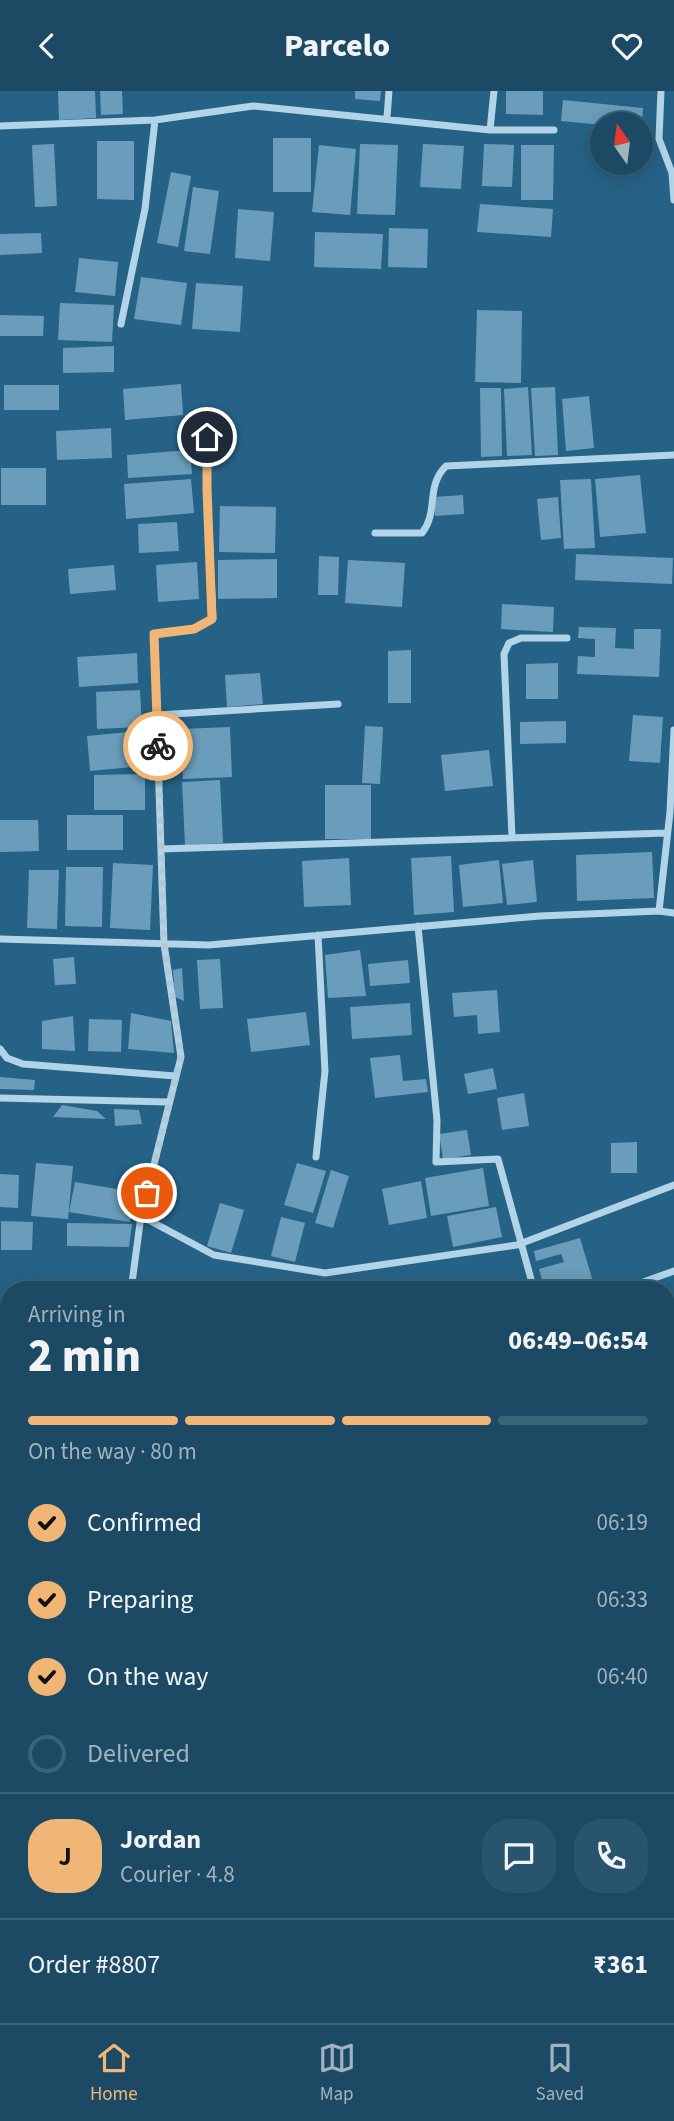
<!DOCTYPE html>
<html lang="en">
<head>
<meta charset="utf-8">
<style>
  :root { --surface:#1c4a64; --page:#29546d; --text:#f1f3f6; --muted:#a0b3bf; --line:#3a6278; --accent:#f1b676 }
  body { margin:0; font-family:"Source Sans 3",sans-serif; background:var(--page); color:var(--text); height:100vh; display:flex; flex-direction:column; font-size:26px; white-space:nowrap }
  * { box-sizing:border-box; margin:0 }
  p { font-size:23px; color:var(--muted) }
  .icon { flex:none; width:38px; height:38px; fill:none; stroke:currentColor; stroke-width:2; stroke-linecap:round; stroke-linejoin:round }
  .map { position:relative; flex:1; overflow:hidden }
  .sheet { position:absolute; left:0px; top:1190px; width:676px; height:742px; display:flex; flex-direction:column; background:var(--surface); border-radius:28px 28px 0 0; box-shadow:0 4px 18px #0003,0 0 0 2px var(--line) }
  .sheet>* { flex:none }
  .needle { width:46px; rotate:346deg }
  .fabs { position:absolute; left:590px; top:21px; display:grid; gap:14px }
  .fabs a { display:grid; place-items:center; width:63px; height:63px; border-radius:50%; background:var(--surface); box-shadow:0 4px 18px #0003,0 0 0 2px var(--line); font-size:35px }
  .pin { position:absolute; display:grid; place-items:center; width:60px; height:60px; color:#fff; margin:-30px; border:4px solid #fff; border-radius:50%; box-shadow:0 2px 7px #0007 }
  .courier { position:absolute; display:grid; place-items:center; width:70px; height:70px; margin:-35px; border:5px solid #f1b676; border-radius:50%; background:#fff; color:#222; box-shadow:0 2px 9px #0007 }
  .head em { font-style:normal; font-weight:800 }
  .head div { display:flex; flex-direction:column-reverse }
  .head { display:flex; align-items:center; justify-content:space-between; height:119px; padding:0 28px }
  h1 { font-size:46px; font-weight:800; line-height:52px }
  .bar { display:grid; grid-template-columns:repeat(4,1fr); gap:10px 7px; align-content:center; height:84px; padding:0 28px }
  .bar i { height:9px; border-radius:5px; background:var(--line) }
  .bar .on { background:var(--accent) }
  .bar p { grid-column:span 4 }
  .line { display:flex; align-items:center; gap:18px; padding:0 28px; border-top:2px solid var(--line) }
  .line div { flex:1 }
  .round { display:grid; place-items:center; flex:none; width:74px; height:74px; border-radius:28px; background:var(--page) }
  ol { padding:0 28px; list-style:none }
  li { display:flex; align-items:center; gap:21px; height:77px }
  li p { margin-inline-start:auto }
  li .icon { padding:7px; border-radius:50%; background:var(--accent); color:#111; stroke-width:4 }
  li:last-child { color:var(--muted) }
  li i { width:38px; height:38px; border:4px solid var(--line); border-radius:50% }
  header { display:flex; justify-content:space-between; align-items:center; height:91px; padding:0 28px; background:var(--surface); font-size:32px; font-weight:800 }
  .tabs { display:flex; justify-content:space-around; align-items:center; height:98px; border-top:2px solid var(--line); background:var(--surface); font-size:19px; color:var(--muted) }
  .tabs a { display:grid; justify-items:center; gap:4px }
  .tabs .on { color:var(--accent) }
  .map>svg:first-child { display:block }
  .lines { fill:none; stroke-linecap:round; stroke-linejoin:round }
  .stream { stroke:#a5d1e9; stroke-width:9 }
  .building { fill:#6a9dbb }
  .minor { stroke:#b1d4e8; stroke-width:7 }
  .rail-casing { stroke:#fff; stroke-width:8 }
  .rail { stroke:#266286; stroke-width:5; stroke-dasharray:16; stroke-linecap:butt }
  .done { stroke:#b3c8d5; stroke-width:7; stroke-dasharray:0 12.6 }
  .route { stroke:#f1b676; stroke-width:9 }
</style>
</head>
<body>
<header><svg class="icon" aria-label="back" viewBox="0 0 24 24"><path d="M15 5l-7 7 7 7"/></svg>Parcelo<svg class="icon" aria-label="heart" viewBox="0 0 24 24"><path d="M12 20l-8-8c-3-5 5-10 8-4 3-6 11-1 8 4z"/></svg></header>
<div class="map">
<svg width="674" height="1932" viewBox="0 0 674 1932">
  <rect width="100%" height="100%" fill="#266286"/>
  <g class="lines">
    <path class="stream" d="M667 1558 674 1556
      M0 1903 9 1897"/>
  </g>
  <path class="building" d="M58 0H95L96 27 59 29Z
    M100 0H122L123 23 101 24Z
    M355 0H381L380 10 355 8Z
    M506 0H543V24L506 23Z
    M563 9 643 17 642 33 602 34 561 30Z
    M273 47H311V101H273Z
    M97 50H134V109L97 108Z
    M54 53 57 115 35 116 32 54Z
    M360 53 398 54 395 124 357 123Z
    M423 53 464 55 461 98 420 96Z
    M484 53 514 54 512 96 482 95Z
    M319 54 356 58 350 124 312 121Z
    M521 54H554L553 109H521Z
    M171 81 191 85 178 156 157 152Z
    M193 96 219 100 210 163 184 160Z
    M480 113 553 118 551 146 477 141Z
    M238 118 274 121 270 170 235 167Z
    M389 137 428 138 427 177 388 176Z
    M315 141 383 143 381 178 314 176Z
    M41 142 42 162 0 164V143Z
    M79 167 118 171 115 205 75 201Z
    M141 186 187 192 181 234 134 228Z
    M196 192 243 195 240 241 192 238Z
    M60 212 114 214 112 251 58 249Z
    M477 219 522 220 521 292 475 291Z
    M0 224 44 225 43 245H0Z
    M114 255V281L63 282V257Z
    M181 293 183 324 125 329 123 298Z
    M4 294H59V319H4Z
    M528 296 532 364 507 365 504 298Z
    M555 296 558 364 535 365 531 297Z
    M480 297H501L502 365 481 366Z
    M589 305 594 357 566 360 562 308Z
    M111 337 112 367 57 369 56 340Z
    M190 359 192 383 128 387 127 364Z
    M1 377H46V414H1Z
    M640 384 646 442 600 446 595 388Z
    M191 388 194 422 126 428 124 393Z
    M591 388 595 457 564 458 560 389Z
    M463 404 464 423 435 425 434 406Z
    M558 406 561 447 541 449 537 408Z
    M220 415 276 416 275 462 219 461Z
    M177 431 179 460 139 462 138 433Z
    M576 463 673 467 672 493 575 489Z
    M319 465 339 466 338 504H318Z
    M277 468V507L218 508V469Z
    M348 469 405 472 402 516 345 512Z
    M197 471 199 508 158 511 156 474Z
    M114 474 116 499 70 503 68 478Z
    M502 513 554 516 553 541 501 538Z
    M579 536 616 537 615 557 634 558V538H661L659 586 577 583 578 565 595 566V548L578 547Z
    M411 559V612H388V560Z
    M137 562 138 592 79 596 77 566Z
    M558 572V608H526V573Z
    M260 582 263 613 227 616 225 584Z
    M140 599 142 636 97 638 96 601Z
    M633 624 663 626 660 672 629 670Z
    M566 630V652L520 653V631Z
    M365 635 383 636 380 693 362 692Z
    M230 636 232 686 183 688 181 638Z
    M139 640 143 675 90 680 87 645Z
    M489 659 493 695 445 700 441 664Z
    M145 683V719H94V684Z
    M220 689 223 752 185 754 182 691Z
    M325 694H371V748H325Z
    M67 724H123V759H67Z
    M0 729H38L39 760 0 761Z
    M652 761 654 807 577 810 576 764Z
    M451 765 454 821 414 824 411 767Z
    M349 767 351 814 304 816 302 770Z
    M499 769 503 812 463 816 459 774Z
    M533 769 537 811 507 814 502 773Z
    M113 772 153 774 150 839 110 837Z
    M66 776H103L102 836 65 835Z
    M29 779H59L57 838 27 837Z
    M360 859 366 905 328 907 325 864Z
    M74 866 76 893 55 894 53 868Z
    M220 868 223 917 200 918 197 869Z
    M408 869 410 892 370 895 368 873Z
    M182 877 184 910 175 906 173 879Z
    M497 899 500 941 478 943 477 924 454 926 452 902Z
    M410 912 412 944 352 948 350 916Z
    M306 921 310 954 251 961 247 928Z
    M131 922 171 930 174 962 128 958Z
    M73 925 75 960 42 958V930Z
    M89 928 122 929 121 961 88 960Z
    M400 964 403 990 426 988 428 1001 375 1007 370 967Z
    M493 977 497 998 468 1003 464 983Z
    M0 986 35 989 34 999 0 998Z
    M524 1002 529 1035 502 1039 497 1007Z
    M62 1014 97 1020 106 1028 53 1026Z
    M114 1018 139 1019 142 1033 115 1035Z
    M467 1039 471 1064 443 1068 439 1043Z
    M637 1051V1082H611V1052Z
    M36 1072 73 1075 68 1128 31 1125Z
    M297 1072 326 1080 313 1122 284 1114Z
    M483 1077 489 1115 431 1125 425 1087Z
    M331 1079 349 1085 333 1137 315 1132Z
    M0 1083 19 1084 18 1117 0 1116Z
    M421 1090 427 1127 389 1134 382 1098Z
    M75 1091 135 1101 130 1131 69 1121Z
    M220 1112 244 1119 231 1162 207 1155Z
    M496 1116 502 1146 453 1156 447 1125Z
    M281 1126 305 1132 295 1171 271 1165Z
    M1 1130 33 1131 32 1159H1Z
    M67 1132 132 1133 129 1156 67 1155Z
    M580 1147 594 1194 578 1199H545L539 1178 564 1171 561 1163 536 1170 534 1160Z
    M4 1270 9 1271V1320L0 1319Z
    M0 1328 9 1329V1372L0 1371Z
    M667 1847H674V1889H667Z
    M667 1906 674 1907V1932H654L655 1923H667Z
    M507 1923H543L542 1932H506Z"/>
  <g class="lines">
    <path class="minor" d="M661 0 659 48 672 82 674 109
      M387 27 389 0
      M0 35 155 29 253 15 490 39H554
      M490 39 494 0
      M121 233 145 118 155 29
      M375 442H422C439 421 425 396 446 375L674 364
      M157 624 338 613
      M512 746 504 563 509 552 521 547H567
      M161 758 667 742
      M659 820 670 721 674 639
      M418 835 437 1029 436 1071 498 1068 534 1199
      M0 848 209 854 540 825 659 820 674 822
      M0 958 7 967 23 973 175 985
      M0 1007 168 1011
      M316 1066 325 980 318 844
      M141 1125 214 1164 325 1182 517 1154 674 1094
      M131 1199 141 1125 181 966 164 853 154 543 194 538 213 528 207 398V346
      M621 1199 674 1180
      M0 1455 9 1452
      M667 1761 674 1758
      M667 1896 674 1898
      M351 1932 364 1923"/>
    <defs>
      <path id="rail" d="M667 1455 674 1452
        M667 1486 674 1482
        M0 1783 9 1778
        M0 1818 9 1813"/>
    </defs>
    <use href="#rail" class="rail-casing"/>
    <use href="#rail" class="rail"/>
  </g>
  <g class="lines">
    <path class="done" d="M147 1102 181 965 164 853 158 655"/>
    <path class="route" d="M158 655 154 543 194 538 212 528 207 398V346"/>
  </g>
</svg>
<div class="fabs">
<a><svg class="needle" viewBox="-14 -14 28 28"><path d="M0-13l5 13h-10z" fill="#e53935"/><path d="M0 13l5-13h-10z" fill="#a0b3bf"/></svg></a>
</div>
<div class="pin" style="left:147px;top:1102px;background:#ea580c"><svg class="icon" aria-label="bag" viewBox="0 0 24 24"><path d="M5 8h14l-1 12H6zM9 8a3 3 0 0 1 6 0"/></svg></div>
<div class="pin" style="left:207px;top:346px;background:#1f2937"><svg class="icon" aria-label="home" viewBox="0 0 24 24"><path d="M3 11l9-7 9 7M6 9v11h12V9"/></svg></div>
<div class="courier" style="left:158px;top:655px"><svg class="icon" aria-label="bike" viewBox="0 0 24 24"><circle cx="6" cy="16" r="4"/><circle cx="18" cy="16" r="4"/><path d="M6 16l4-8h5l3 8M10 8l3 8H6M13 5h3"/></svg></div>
<section class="sheet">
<div class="head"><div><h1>2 min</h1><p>Arriving in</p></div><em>06:49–06:54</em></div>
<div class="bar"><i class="on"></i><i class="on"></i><i class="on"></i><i></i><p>On the way · 80 m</p></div>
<ol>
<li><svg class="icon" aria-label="check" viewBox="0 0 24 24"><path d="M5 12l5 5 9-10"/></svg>Confirmed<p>06:19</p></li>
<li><svg class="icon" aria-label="check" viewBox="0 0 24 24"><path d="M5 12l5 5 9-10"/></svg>Preparing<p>06:33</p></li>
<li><svg class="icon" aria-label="check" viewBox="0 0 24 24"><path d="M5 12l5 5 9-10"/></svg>On the way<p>06:40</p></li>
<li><i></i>Delivered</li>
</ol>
<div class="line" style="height:126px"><b class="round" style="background:var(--accent);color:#111">J</b><div><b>Jordan</b><p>Courier · 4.8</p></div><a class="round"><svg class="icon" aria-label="chat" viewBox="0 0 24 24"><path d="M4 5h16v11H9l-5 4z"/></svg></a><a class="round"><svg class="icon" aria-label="phone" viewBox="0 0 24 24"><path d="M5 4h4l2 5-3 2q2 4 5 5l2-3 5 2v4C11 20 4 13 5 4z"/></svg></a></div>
<div class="line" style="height:91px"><div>Order #8807</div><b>₹361</b></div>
</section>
</div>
<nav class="tabs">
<a class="on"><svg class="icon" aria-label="home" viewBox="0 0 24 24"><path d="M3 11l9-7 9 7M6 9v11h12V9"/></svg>Home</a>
<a><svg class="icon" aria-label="map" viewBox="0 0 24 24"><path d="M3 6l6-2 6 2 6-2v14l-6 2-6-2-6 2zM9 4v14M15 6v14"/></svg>Map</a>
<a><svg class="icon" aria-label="saved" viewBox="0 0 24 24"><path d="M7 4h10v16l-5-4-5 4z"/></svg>Saved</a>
</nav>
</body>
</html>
